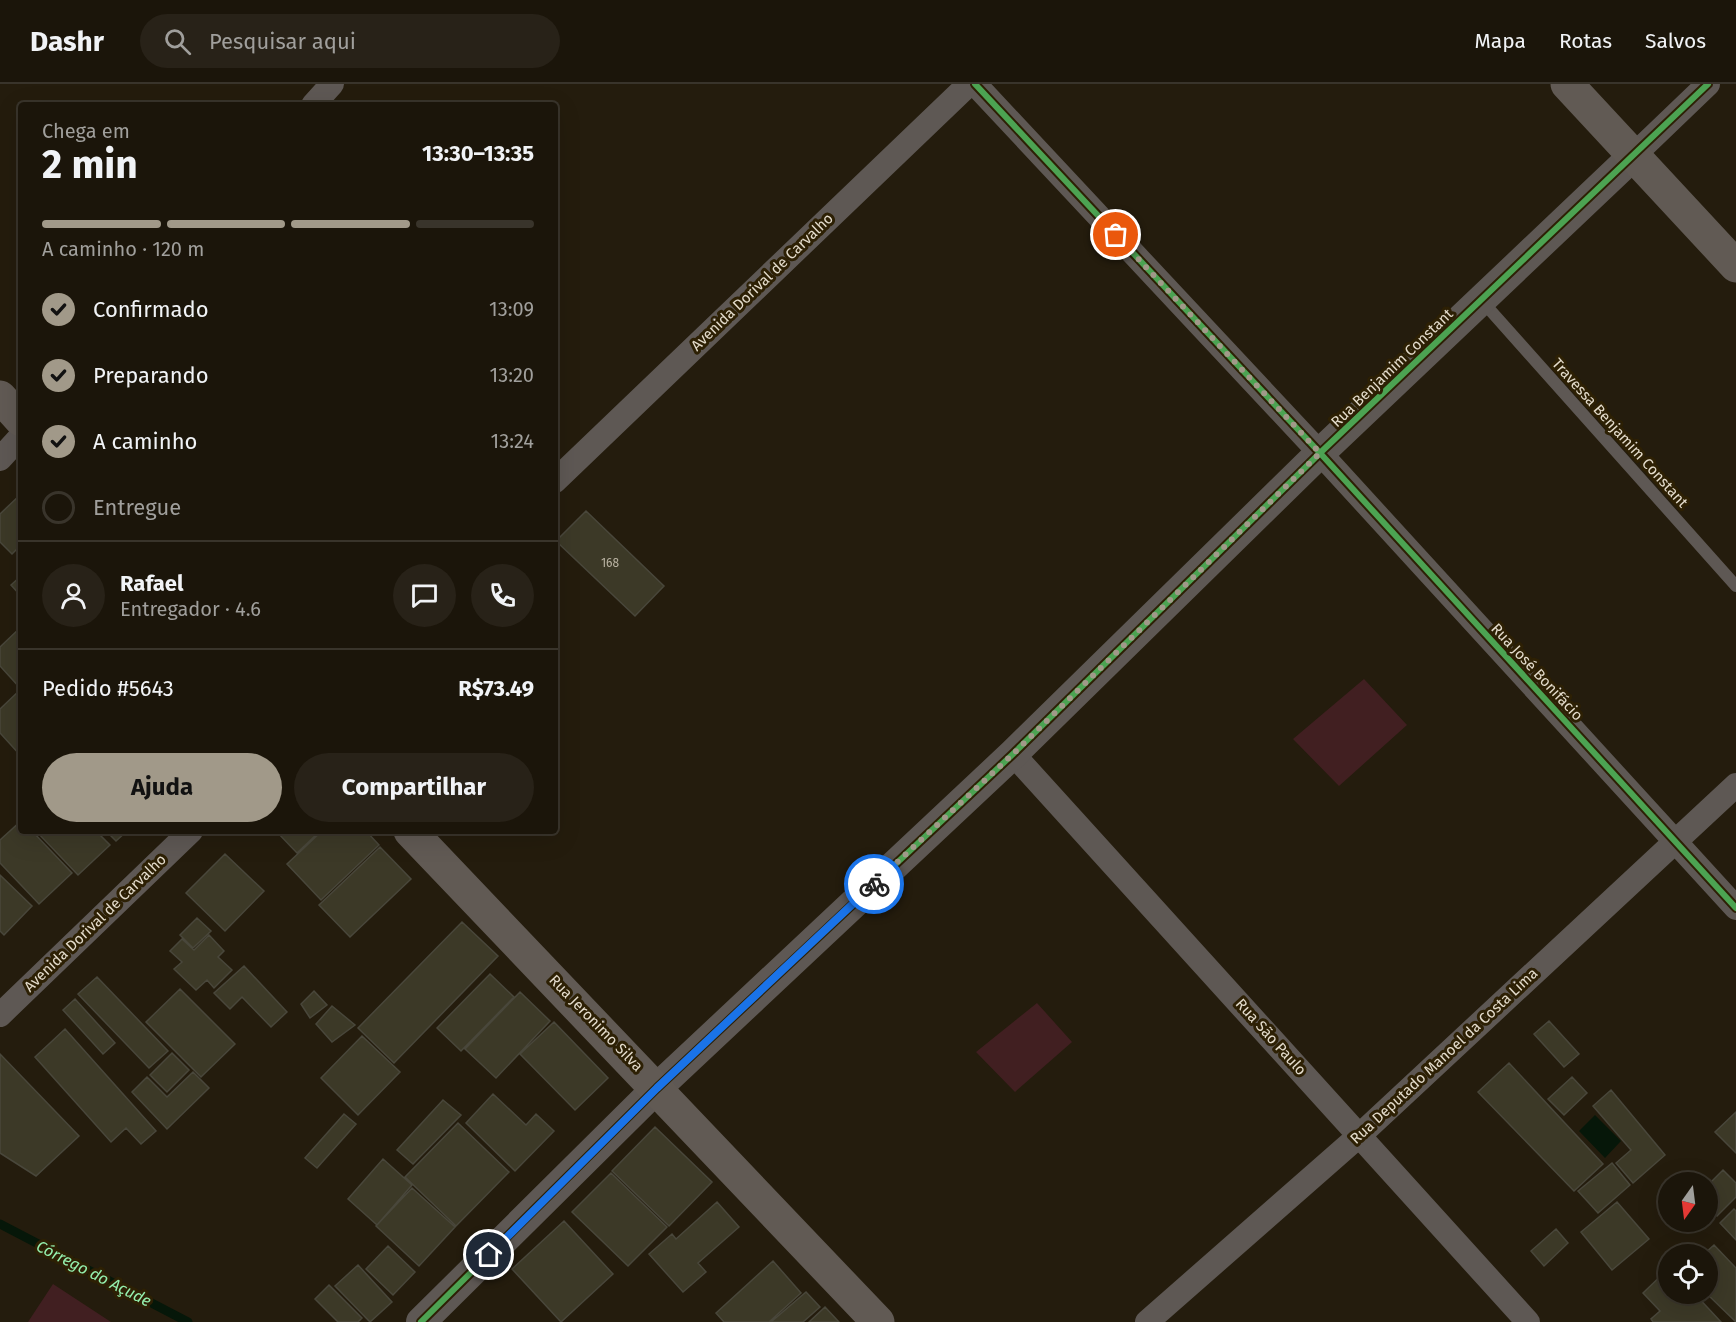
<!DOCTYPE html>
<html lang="pt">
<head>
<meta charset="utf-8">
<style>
  :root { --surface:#1b150a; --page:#282218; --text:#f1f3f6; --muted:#a09f9c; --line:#39342b; --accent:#a19989 }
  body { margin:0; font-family:"Fira Sans",sans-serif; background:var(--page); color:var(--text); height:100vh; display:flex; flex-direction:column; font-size:22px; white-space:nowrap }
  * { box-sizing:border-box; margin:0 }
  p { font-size:20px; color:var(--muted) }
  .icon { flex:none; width:33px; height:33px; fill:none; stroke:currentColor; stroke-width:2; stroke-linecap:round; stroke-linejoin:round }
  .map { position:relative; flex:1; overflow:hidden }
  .drawer { position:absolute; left:18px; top:18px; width:540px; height:732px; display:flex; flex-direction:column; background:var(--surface); border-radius:6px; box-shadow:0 6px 24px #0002,0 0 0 2px var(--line) }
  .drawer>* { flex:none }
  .needle { width:39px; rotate:194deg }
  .controls { position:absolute; left:1658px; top:1088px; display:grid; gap:12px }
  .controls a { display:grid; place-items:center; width:60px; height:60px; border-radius:50%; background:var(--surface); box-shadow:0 6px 24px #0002,0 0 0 2px var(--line); font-size:30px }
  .pin { position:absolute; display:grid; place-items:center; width:51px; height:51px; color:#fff; margin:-26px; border:3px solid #fff; border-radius:50%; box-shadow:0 2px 6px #0007 }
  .courier { position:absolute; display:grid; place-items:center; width:60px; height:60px; margin:-30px; border:4px solid #1a73e8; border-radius:50%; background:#fff; color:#222; box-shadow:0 2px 8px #0007 }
  .headline em { font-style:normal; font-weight:700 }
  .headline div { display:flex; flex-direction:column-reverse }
  .headline { display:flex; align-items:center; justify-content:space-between; height:102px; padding:0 24px }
  h1 { font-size:39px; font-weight:700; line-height:45px }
  .bar { display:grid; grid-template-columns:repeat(4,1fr); gap:9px 6px; align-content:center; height:72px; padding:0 24px }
  .bar i { height:8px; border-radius:4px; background:var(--line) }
  .bar .on { background:var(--accent) }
  .bar p { grid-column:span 4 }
  .line { display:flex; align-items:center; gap:15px; padding:0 24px; border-top:2px solid var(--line) }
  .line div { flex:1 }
  .round { display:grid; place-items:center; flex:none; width:63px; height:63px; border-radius:32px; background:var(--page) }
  ol { padding:0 24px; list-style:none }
  li { display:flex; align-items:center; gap:18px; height:66px }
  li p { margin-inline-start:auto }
  li .icon { padding:6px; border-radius:50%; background:var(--accent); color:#111; stroke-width:4 }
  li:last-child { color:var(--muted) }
  li i { width:33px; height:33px; border:3px solid var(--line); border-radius:50% }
  .cta { display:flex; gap:12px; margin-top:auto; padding:12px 24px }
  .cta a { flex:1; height:69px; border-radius:36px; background:var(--accent); color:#111; font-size:24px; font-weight:700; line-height:69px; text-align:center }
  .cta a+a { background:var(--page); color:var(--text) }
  header { display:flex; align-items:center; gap:36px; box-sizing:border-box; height:84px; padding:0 30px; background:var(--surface); border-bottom:2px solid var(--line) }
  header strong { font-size:28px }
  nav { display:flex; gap:33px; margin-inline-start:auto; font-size:21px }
  .search { width:420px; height:54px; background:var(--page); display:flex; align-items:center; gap:15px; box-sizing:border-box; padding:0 21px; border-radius:33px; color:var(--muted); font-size:22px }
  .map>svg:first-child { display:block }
  .green { fill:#411f21 }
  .water { fill:#061709 }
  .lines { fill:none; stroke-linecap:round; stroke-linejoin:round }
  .stream { stroke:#061709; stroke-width:9 }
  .building { fill:#3c3927; stroke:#49473b; stroke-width:1.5 }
  .service { stroke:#5e5854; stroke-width:12 }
  .minor { stroke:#5e5854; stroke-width:24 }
  .tertiary { stroke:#5e5854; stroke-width:30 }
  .secondary { stroke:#615a54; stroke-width:33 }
  .cycleway-casing { stroke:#2d2004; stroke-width:10 }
  .cycleway { stroke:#4ca352; stroke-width:6 }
  .done { stroke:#a19989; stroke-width:6; stroke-dasharray:0 10.8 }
  .route { stroke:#1a73e8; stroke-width:8 }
  .labels { text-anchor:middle; stroke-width:6; stroke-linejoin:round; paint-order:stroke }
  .number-label { font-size:12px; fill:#bab3a3 }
  .street-label { font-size:15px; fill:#e4dccc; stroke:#2d2004 }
  .water-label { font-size:16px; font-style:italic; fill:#95f1af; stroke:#2d2004 }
</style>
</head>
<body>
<header>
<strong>Dashr</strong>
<div class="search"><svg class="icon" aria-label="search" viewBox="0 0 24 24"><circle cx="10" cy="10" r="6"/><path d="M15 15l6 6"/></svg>Pesquisar aqui</div>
<nav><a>Mapa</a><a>Rotas</a><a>Salvos</a></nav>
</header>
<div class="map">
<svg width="1736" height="1238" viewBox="0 0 1736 1238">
  <rect width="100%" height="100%" fill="#241c0d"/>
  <path class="green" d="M1364 595 1407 641 1339 702 1293 655Z
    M1037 919 1072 958 1015 1008 976 968Z
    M53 1200 111 1238H28Z"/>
  <path class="water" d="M1595 1031 1621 1057 1605 1074 1579 1047Z"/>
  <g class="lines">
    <path class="stream" d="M0 1140 188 1238"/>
  </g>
  <path class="building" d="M21 410V461L12 470 0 458V430Z
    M586 427 664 502 635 532 556 457Z
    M21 492V512L11 501Z
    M21 543V605L0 582V563Z
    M21 605V670L20 671 0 649V625Z
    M21 737V747H32L72 789 39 820 0 779V756Z
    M36 747H96L110 761 78 791Z
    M106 747H127L116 757Z
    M276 747H320L297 769Z
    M322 747H366L379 761 321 816 287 780Z
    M380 763 411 795 350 853 319 821Z
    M225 770 264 807 225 847 186 809Z
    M0 791 32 822 4 851 0 847Z
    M197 834 211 847 193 864 180 851Z
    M462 838 498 872 394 979 358 944Z
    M209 851 224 867 218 873 232 886 214 904 207 896 196 906 174 885 182 878 170 867 182 855 194 866Z
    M244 882 287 928 271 943 242 913 230 925 214 909Z
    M490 890 514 913 461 967 437 944Z
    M97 893 168 967 149 984 78 910Z
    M180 905 235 960 201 993 146 938Z
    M314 907 327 921 310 934 301 920Z
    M520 908 550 937 496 994 465 965Z
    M75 915 115 959 103 970 63 926Z
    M332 922 355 941 332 958 316 940Z
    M1549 937 1579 970 1564 983 1534 950Z
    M554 938 608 994 575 1026 520 970Z
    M65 945 156 1047 141 1060 126 1044 111 1058 35 973Z
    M362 952 400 988 358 1031 321 994Z
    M172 969 189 986 167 1008 150 991Z
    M0 970 79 1052 36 1092 0 1069Z
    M1509 979 1603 1080 1574 1107 1478 1008Z
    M193 988 209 1004 167 1045 132 1008 147 993 167 1013Z
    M1572 993 1587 1009 1564 1031 1548 1015Z
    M1611 1006 1665 1071 1633 1099 1616 1079 1631 1066 1593 1022Z
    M493 1010 526 1041 536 1030 554 1047 515 1087 466 1039Z
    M443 1016 461 1031 413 1080 397 1066Z
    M1736 1028V1069L1715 1048Z
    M344 1030 356 1040 317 1084 305 1074Z
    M458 1039 509 1088 456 1142 405 1093Z
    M655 1043 712 1098 669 1142 612 1087Z
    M383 1075 412 1101 377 1141 348 1115Z
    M1612 1079 1630 1101 1598 1129 1578 1107Z
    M1723 1086 1736 1099V1113L1717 1132 1707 1122V1102Z
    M611 1089 667 1143 628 1182 572 1128Z
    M412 1104 455 1143 419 1182 376 1142Z
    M717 1118 739 1143 698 1179 706 1188 683 1208 649 1170 672 1150 676 1155Z
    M1617 1118 1649 1155 1612 1186 1581 1148Z
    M1734 1125 1736 1127V1156L1720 1139Z
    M564 1137 613 1190 561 1238 512 1185Z
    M1556 1145 1568 1159 1544 1182 1531 1167Z
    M1714 1161 1736 1184V1238L1706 1209 1707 1170H1704Z
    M388 1162 415 1188 393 1211 366 1185Z
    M773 1177 801 1209 769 1238H724L716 1229Z
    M358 1181 392 1218 370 1238 335 1202Z
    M1668 1185V1209H1694L1721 1238H1653L1651 1235 1660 1227 1643 1209Z
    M329 1201 362 1234 358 1238H338L315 1215Z
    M806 1208 820 1223 803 1238H771Z
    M825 1223 839 1238H809Z"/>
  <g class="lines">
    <path class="service" d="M1482 217 1736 502"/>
    <path class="minor" d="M975 0 1320 369 1736 824
      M313 21 332 0
      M1633 72 1708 0
      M0 375 21 352
      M555 397 969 0
      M1013 670 1528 1238
      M0 931 191 747
      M1147 1238 1360 1051 1736 701"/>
    <path class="tertiary" d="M421 1238 657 1004 1013 670 1320 369 1633 72"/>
    <path class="secondary" d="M1567 0 1736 182
      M0 313 21 336
      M410 747 878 1238"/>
    <defs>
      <path id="cycleway" d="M975 0 1320 369 1736 824
        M421 1238 657 1004 1013 670 1320 369 1708 0"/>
    </defs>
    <use href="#cycleway" class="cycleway-casing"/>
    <use href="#cycleway" class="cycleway"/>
  </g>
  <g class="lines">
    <path class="done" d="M874 800 1013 670 1320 369 1116 151"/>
    <path class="route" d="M489 1171 657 1004 874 800"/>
  </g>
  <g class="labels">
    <g class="number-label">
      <text x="610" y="483">168</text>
    </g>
    <g class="street-label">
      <text transform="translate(762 198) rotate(-44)" y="5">Avenida Dorival de Carvalho</text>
      <text transform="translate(1392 284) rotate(-44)" y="5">Rua Benjamim Constant</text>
      <text transform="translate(1620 349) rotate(48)" y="5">Travessa Benjamim Constant</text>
      <text transform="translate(1537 588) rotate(47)" y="5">Rua José Bonifácio</text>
      <text transform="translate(95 839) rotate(-44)" y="5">Avenida Dorival de Carvalho</text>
      <text transform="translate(596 939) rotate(46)" y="5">Rua Jeronimo Silva</text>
      <text transform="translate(1271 953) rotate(48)" y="5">Rua São Paulo</text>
      <text transform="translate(1444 972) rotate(-43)" y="5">Rua Deputado Manoel da Costa Lima</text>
    </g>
    <g class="water-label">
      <text transform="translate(94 1189) rotate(27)" y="6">Córrego do Açude</text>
    </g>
  </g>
</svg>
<div class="controls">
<a><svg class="needle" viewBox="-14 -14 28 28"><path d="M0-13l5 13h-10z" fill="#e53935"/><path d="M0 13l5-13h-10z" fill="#a09f9c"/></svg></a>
<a><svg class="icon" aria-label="locate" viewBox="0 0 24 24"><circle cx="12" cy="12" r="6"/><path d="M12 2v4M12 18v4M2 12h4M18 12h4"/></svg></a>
</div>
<div class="pin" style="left:1116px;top:151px;background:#ea580c"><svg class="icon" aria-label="bag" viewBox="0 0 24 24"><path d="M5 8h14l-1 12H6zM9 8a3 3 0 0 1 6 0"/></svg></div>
<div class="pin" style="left:489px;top:1171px;background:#1f2937"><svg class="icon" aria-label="home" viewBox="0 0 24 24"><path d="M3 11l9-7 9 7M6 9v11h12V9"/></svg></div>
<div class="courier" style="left:874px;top:800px"><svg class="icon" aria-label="bike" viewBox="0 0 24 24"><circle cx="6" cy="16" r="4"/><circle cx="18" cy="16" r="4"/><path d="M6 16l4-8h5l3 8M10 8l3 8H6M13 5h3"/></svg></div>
<section class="drawer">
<div class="headline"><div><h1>2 min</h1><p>Chega em</p></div><em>13:30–13:35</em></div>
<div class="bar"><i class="on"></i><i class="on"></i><i class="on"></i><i></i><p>A caminho · 120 m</p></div>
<ol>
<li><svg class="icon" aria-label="check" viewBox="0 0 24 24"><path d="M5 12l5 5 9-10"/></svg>Confirmado<p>13:09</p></li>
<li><svg class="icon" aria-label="check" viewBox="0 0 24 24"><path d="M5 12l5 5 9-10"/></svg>Preparando<p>13:20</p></li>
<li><svg class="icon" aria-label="check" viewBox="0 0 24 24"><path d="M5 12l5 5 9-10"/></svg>A caminho<p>13:24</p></li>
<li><i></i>Entregue</li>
</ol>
<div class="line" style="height:108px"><a class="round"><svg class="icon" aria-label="person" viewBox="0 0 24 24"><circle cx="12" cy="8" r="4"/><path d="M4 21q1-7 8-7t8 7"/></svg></a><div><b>Rafael</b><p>Entregador · 4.6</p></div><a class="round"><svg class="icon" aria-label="chat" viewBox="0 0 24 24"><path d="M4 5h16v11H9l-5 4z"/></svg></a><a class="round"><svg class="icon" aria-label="phone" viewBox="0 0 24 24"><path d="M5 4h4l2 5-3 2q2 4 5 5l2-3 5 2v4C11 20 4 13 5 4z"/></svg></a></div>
<div class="line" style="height:78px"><div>Pedido #5643</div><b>R$73.49</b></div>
<div class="cta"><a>Ajuda</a><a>Compartilhar</a></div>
</section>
</div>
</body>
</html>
